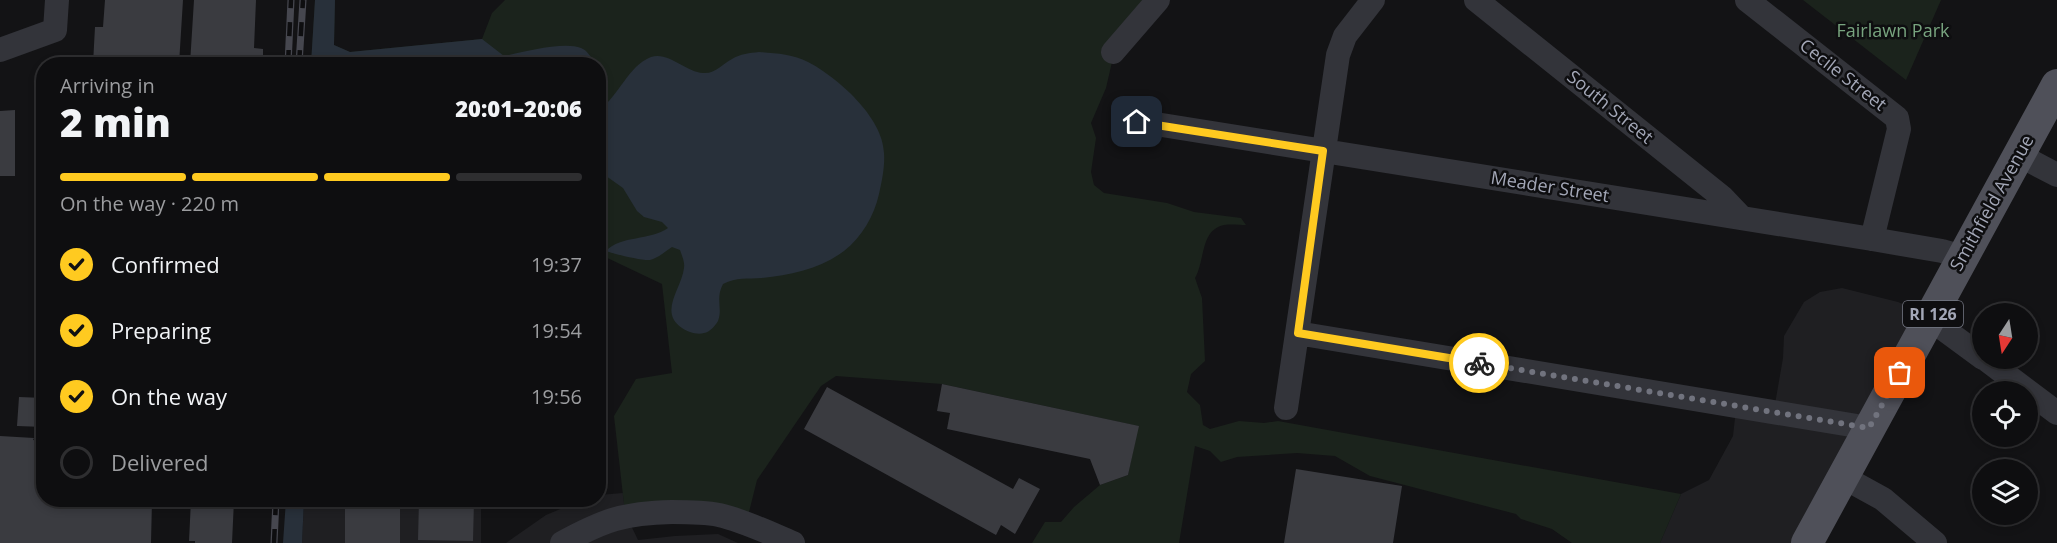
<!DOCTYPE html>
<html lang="en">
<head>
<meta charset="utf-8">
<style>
  :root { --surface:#0e0e10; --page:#1c1c1e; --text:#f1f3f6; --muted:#9b9c9f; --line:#2e2e30; --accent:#ffca20 }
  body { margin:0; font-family:"Open Sans",sans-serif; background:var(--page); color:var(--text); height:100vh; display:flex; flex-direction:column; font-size:22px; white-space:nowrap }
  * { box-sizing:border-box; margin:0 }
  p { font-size:20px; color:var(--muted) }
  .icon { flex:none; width:33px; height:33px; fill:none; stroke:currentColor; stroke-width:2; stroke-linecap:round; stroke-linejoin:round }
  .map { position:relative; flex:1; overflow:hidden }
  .drawer { position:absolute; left:36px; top:57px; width:570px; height:450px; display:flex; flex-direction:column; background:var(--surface); border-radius:24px; box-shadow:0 3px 9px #0003,0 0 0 2px var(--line) }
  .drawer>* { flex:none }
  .needle { width:39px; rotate:192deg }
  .fabs { position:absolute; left:1972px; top:303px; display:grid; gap:12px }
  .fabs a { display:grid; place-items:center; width:66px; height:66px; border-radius:50%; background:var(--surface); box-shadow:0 3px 9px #0003,0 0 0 2px var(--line); font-size:30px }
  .pin { position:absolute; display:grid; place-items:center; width:51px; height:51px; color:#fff; margin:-26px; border-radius:12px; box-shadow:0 3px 9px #0006 }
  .courier { position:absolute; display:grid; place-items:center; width:60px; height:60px; margin:-30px; border:4px solid #ffca20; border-radius:50%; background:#fff; color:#222; box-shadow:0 2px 8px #0007 }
  .head em { font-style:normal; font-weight:800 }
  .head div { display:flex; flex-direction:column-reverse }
  .head { display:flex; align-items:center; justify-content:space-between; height:102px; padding:0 24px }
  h1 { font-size:39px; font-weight:800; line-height:45px }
  .bar { display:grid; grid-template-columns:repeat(4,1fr); gap:9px 6px; align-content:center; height:72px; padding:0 24px }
  .bar i { height:8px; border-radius:4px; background:var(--line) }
  .bar .selected { background:var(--accent) }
  .bar p { grid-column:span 4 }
  ol { padding:0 24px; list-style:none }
  li { display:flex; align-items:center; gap:18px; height:66px }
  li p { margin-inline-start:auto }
  li .icon { padding:6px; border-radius:50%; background:var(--accent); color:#111; stroke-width:4 }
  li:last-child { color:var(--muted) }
  li i { width:33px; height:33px; border:3px solid var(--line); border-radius:50% }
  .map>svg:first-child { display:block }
  .built { fill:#1f1f22 }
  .green { fill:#1b231c }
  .water { fill:#28303a }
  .building { fill:#3a3b40 }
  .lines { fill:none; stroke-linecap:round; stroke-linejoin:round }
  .minor { stroke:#33343a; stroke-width:24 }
  .major { stroke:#4f5059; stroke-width:32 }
  .rail-casing { stroke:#46474f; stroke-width:7 }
  .rail { stroke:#0e0e10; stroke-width:4.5; stroke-dasharray:14; stroke-linecap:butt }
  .done { stroke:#71737e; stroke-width:6; stroke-dasharray:0 10.8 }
  .route { stroke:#ffca20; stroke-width:8 }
  .labels { text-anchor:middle; stroke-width:5; stroke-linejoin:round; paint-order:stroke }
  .shield { fill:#0e0e10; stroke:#767985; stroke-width:1.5 }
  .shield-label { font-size:16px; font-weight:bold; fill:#a3a7b7 }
  .park-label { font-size:18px; fill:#78a47f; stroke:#0e0e10 }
  .street-label { font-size:18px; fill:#a3a7b7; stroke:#0e0e10 }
</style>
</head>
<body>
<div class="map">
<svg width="2057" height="543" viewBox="0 0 2057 543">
  <rect width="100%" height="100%" fill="#131315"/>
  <path class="built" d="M1842 288 1898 302 1930 316 1807 543H1660L1681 494 1709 480 1733 436 1737 400 1775 404 1783 358 1784 336 1804 302 1820 292Z
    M623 493 625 513 638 540 675 536 718 534 738 543H506L546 515 582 500H598L599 495Z
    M304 500H481V543H302Z"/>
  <path class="green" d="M315 0H335L334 45 350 52 482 39 492 13 505 0H1157L1115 49 1106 88 1091 123 1096 138 1091 172 1094 185 1104 193 1167 203 1194 212 1241 218 1246 225C1238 225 1225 223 1218 227 1201 235 1204 263 1195 278L1202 298 1205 361 1191 374 1187 392 1200 405 1203 425 1210 429 1239 421 1264 423 1278 421 1681 494 1660 543H1572L1552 529 1521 519 1516 514 1370 476 1335 456 1297 453 1237 457 1221 462 1210 451 1195 446 1179 543H1032L1045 522H1061L1074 507 1100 485 1128 475 1138 426 942 384 836 376 821 386 757 480 747 520 625 513 614 416 636 379 672 373 662 284 599 254 598 64H311Z
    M1803 0H1941L1906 80Z"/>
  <path class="water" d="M315 0H335L334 45 350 52 482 39 504 56C523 52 564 41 581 48 588 51 590 56 594 62L592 64H311Z
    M759 52C775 53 793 54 808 62 837 77 883 117 884 153 885 166 882 181 879 194 874 216 862 237 844 251 820 269 791 275 762 278 747 279 737 277 723 284 715 299 723 308 718 321 715 326 710 332 704 333 697 335 688 332 682 328 658 312 682 288 684 268 685 262 682 256 680 250L672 247C666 251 658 258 650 260 643 261 614 254 606 251 621 235 650 241 668 228L662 222 644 217 637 211 623 188 599 171V110C619 96 628 66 651 57 668 51 686 72 703 73 716 74 722 64 732 59 740 54 750 53 759 52Z
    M286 500H304L302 543H283Z"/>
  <path class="building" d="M105 0H183L179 64H93L95 27H103Z
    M194 0H256L254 48 263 49V64H190Z
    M15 110V176H0V111Z
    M942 384 1139 426 1128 475 1100 485 1090 459 947 429 950 413 937 411Z
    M827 387 1013 489 1019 478 1040 489 1015 534 1001 525 996 535 804 429Z
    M19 397 44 398V427L17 426Z
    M0 436 34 438 33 440 44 441V500H152L151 543H0Z
    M1296 469 1402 486 1393 543H1284Z
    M191 500H234L232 543H195V541H189Z
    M345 500H400V543H345Z
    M419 500H474L473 541 418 540Z"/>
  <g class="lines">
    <path class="minor" d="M1476 0 1722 197 1742 218
      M1747 0 1897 118 1899 129 1872 239
      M0 50 55 30 57 0
      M1113 52 1158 0
      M1137 121 1872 239 1942 251 1963 257
      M2019 155 2057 175
      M1930 319 1983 358
      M1297 333 1869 428
      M1984 358 2057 413
      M1286 408 1338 55 1345 36 1373 0
      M1843 477 1883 499 1935 543
      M562 543C604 520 624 513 672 512 688 512 704 512 719 515 745 521 769 533 793 543"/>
    <path class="major" d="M1807 543 2057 85"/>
    <defs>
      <path id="rail" d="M288 64 291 0
        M299 64 303 0
        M274 543 276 500"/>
    </defs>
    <use href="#rail" class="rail-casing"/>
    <use href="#rail" class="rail"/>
  </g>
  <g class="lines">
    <path class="done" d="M1479 363 1869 428 1900 373"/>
    <path class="route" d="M1137 122 1323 151 1298 333 1479 363"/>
  </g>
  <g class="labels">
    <rect class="shield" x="1903" y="301" width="60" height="26" rx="4.5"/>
    <g class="shield-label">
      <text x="1933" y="320">RI 126</text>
    </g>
    <g class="park-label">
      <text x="1893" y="37">Fairlawn Park</text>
    </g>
    <g class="street-label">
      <text transform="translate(1843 75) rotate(38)" y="6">Cecile Street</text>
      <text transform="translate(1610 107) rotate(39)" y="6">South Street</text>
      <text transform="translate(1550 187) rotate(9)" y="6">Meader Street</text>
      <text transform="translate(1992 203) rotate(-61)" y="6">Smithfield Avenue</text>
    </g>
  </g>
</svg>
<div class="fabs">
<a><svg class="needle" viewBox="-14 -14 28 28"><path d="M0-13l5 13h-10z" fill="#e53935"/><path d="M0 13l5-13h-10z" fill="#9b9c9f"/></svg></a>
<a><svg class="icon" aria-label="locate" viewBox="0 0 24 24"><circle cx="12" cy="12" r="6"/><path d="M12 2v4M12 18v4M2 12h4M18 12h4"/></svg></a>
<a><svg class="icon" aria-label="layers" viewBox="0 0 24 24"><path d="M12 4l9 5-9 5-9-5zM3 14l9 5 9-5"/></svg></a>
</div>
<div class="pin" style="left:1900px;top:373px;background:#ea580c"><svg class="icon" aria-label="bag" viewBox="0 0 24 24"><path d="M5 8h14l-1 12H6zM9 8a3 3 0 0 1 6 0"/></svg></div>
<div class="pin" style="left:1137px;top:122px;background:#1f2937"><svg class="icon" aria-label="home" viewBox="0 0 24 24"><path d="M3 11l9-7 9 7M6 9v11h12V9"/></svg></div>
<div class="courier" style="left:1479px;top:363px"><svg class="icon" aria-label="bike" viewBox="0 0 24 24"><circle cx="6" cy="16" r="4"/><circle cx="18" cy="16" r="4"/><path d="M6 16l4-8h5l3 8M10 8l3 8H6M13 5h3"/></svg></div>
<section class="drawer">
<div class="head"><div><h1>2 min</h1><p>Arriving in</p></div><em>20:01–20:06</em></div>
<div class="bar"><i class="selected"></i><i class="selected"></i><i class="selected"></i><i></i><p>On the way · 220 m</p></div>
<ol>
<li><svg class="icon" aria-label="check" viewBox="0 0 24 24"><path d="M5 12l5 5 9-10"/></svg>Confirmed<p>19:37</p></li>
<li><svg class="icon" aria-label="check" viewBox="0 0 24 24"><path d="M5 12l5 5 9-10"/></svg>Preparing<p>19:54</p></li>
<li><svg class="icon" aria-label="check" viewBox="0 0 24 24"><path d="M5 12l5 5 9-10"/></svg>On the way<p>19:56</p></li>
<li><i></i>Delivered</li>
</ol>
</section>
</div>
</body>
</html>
